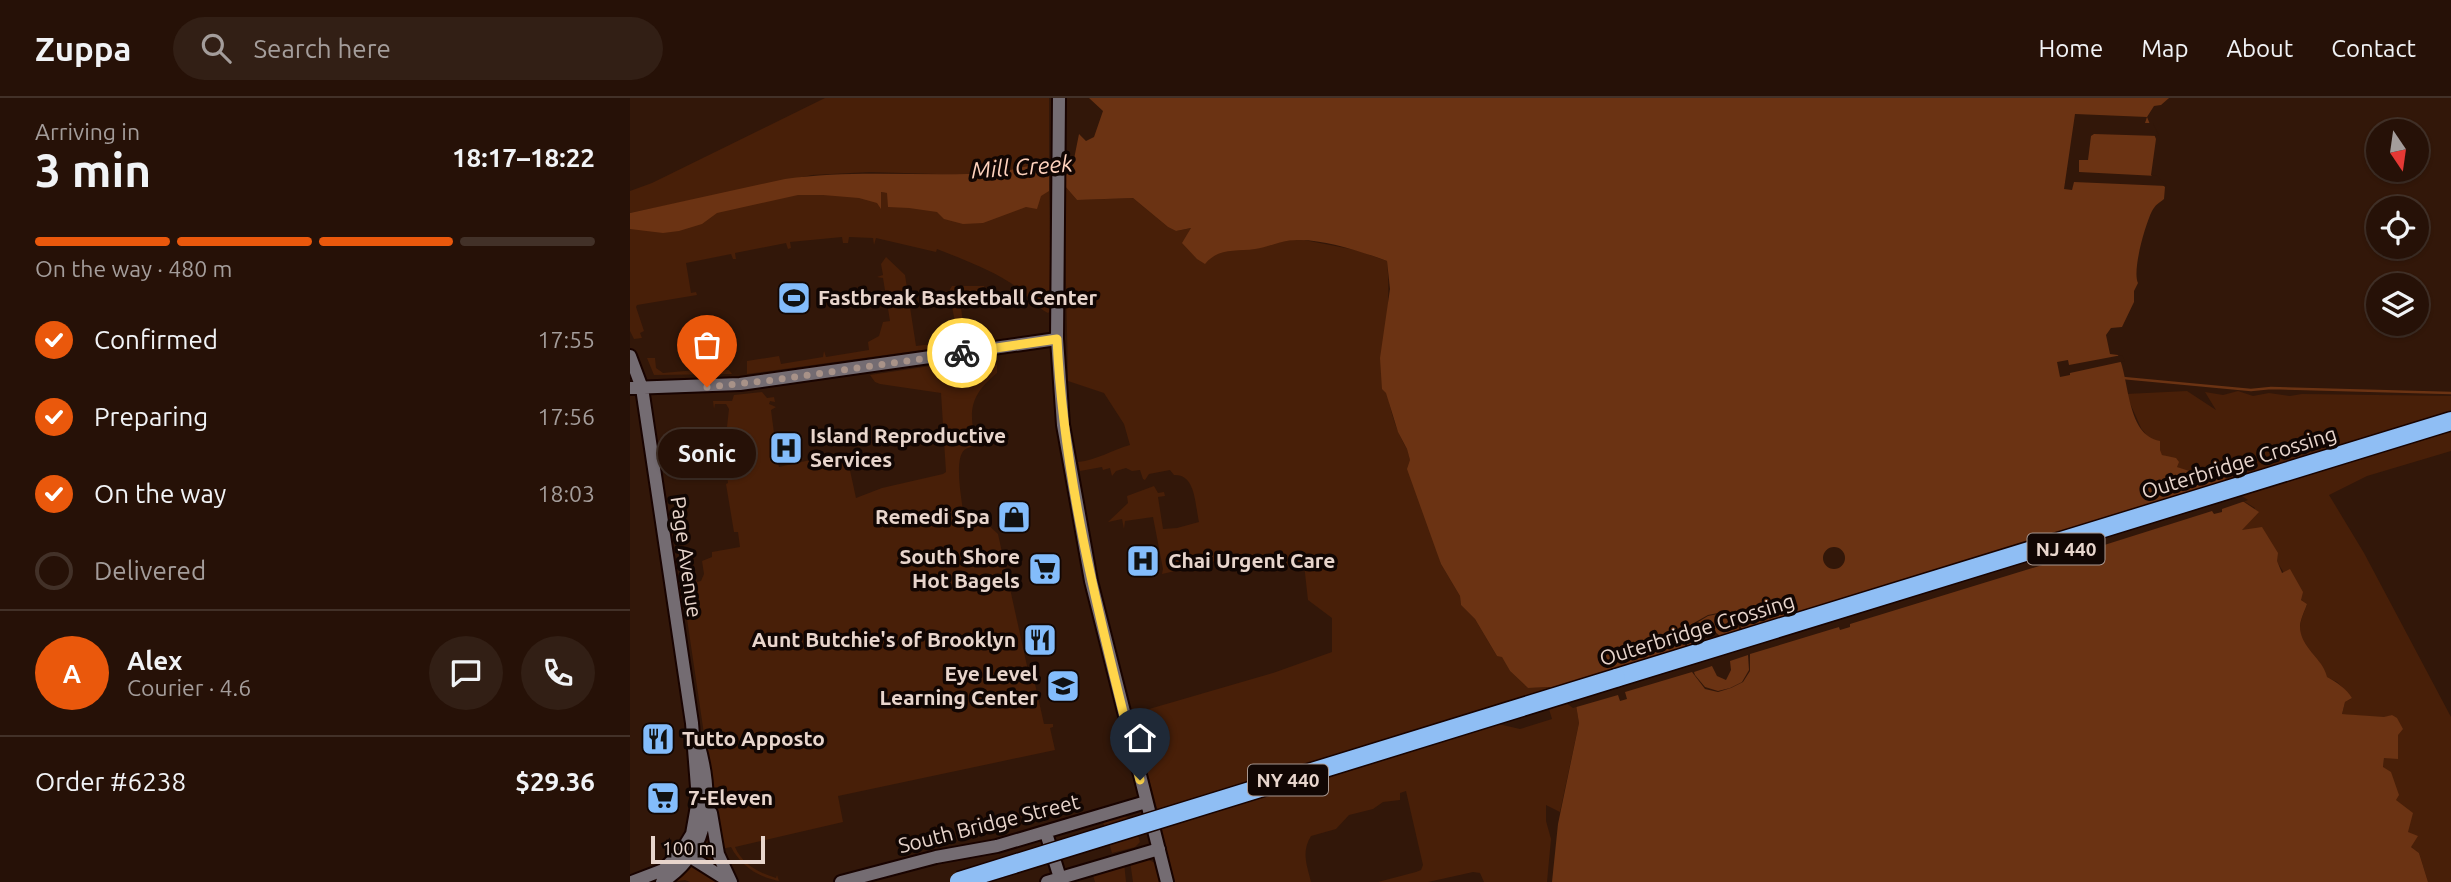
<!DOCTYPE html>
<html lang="en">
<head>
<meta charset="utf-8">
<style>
  :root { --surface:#261107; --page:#321f15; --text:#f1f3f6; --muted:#a49d9b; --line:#423128; --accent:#ea580c }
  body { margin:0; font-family:Ubuntu,sans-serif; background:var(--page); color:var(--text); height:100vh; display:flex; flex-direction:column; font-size:26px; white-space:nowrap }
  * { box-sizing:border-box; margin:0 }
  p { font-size:23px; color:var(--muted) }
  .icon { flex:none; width:38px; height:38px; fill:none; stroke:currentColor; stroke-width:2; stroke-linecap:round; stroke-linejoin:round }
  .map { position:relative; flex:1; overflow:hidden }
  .panel { display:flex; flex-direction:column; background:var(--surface); width:630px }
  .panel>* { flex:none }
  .needle { width:46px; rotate:167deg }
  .controls { position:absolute; left:1736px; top:21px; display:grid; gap:14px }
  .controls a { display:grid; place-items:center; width:63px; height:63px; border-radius:50%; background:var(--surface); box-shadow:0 2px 5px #0004,0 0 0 2px var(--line); font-size:35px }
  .scale { position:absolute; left:21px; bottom:18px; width:114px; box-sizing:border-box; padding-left:7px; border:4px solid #e8d5cc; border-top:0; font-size:19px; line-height:24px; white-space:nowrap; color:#e8d5cc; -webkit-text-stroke:5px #110603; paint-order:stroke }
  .pin { position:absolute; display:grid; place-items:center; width:60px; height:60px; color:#fff; margin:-72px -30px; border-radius:50% 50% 50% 0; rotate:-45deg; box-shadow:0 0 7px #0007 }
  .pin .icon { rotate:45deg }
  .courier { position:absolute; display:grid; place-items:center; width:70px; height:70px; margin:-35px; border:5px solid #ffd54a; border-radius:50%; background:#fff; color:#222; box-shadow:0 2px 9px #0007 }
  .bubble { position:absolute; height:49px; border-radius:24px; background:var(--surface); box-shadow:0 2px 5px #0004,0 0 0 2px var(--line); font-size:23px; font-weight:700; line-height:49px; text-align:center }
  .head em { font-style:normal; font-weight:700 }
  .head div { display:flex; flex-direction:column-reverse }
  .head { display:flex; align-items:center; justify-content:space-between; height:119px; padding:0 35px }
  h1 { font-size:46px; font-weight:700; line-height:52px }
  .bar { display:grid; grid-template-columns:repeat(4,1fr); gap:10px 7px; align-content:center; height:84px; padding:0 35px }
  .bar i { height:9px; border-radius:5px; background:var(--line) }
  .bar .selected { background:var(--accent) }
  .bar p { grid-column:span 4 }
  .line { display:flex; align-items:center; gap:18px; padding:0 35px; border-top:2px solid var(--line) }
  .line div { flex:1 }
  .round { display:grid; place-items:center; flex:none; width:74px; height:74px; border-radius:37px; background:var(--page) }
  ol { padding:0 35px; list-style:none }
  li { display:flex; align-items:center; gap:21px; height:77px }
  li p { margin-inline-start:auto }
  li .icon { padding:7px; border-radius:50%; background:var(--accent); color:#fff; stroke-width:4 }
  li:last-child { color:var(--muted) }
  li i { width:38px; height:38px; border:4px solid var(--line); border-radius:50% }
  header { display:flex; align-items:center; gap:42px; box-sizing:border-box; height:98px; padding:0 35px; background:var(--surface); border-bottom:2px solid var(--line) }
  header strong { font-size:33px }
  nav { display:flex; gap:38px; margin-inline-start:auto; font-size:24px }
  .search { width:490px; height:63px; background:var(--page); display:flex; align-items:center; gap:18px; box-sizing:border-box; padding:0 24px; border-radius:38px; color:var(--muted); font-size:26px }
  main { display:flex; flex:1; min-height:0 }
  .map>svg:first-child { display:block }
  .green { fill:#481f08; fill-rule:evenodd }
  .water { fill:#6b3313 }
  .pier { fill:#321709; fill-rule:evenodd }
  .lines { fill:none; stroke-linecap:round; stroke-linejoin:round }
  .stream { stroke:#6b3313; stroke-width:2.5 }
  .secondary-casing { stroke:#180300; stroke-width:16 }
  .highway-casing { stroke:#180300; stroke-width:21 }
  .secondary { stroke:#746c72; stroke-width:12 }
  .highway { stroke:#8fbef4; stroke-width:18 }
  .highway-bridge-casing { stroke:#180300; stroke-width:21; stroke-linecap:butt }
  .highway-bridge { stroke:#8fbef4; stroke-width:18 }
  .done { stroke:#a89288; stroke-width:7; stroke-dasharray:0 12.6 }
  .route { stroke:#ffd54a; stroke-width:9 }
  .labels { text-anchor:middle; stroke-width:7; stroke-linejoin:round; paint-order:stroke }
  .shield { fill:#110603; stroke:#a89790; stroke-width:2 }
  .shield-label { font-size:19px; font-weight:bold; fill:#e8d5cc }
  .poi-label { font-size:21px; font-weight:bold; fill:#e8d5cc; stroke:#110603; text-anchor:start }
  .street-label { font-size:21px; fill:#e8d5cc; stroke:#110603 }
  .water-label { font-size:23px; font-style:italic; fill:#fed2bd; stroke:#110603 }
</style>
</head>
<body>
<header>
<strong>Zuppa</strong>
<div class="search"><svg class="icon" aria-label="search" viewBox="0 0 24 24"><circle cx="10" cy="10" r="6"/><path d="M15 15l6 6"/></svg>Search here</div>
<nav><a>Home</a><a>Map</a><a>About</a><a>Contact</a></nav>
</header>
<main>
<section class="panel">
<div class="head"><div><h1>3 min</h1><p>Arriving in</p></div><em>18:17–18:22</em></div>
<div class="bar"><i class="selected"></i><i class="selected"></i><i class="selected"></i><i></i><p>On the way · 480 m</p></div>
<ol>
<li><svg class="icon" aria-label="check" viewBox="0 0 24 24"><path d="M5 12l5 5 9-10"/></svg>Confirmed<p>17:55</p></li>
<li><svg class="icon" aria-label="check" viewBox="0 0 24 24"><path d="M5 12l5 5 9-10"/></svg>Preparing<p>17:56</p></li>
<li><svg class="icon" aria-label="check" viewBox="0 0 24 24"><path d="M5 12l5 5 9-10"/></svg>On the way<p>18:03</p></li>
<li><i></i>Delivered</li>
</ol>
<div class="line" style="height:126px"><b class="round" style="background:var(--accent);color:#fff">A</b><div><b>Alex</b><p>Courier · 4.6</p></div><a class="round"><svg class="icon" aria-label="chat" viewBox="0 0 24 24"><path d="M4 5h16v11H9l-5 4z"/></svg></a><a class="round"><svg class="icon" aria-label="phone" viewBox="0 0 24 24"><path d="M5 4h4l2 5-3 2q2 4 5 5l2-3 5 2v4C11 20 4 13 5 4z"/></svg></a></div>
<div class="line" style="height:91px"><div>Order #6238</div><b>$29.36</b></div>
</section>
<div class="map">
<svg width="1821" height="784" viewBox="0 0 1821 784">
  <rect width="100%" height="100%" fill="#321709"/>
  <path class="green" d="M195 0H419V74L373 78 240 74 182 77 0 115V93L22 85Z
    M419 86 421 212 418 215C408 211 391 191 379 184 357 170 332 161 307 151L306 154 246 140 244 147 243 140 219 139 218 145H213L212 139 160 144 161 150 158 151 156 145 105 155 106 161H103L101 156 56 165 61 195 66 194 67 197 7 207 6 209 14 233 10 235 12 240 4 241 0 233V127L158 95 251 94 277 98Z
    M434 87 447 102 503 100 538 129 546 133 562 130 582 157 591 153 669 141 726 152 757 163C764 230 740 287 777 351L811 466 830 498 831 507 845 521 867 558H872L880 573 898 590 918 589 946 607 949 625 930 714 916 707V723L921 741 917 784H854L850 775 843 774 798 784H748L786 774 791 772 793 767 776 693 770 695V702L753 704 743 711 719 717 706 731 681 738C671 754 677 767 681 784H544L529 718 502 616 643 575 702 554V520L678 502 674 466 611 471 592 458 581 465 532 476 533 471 523 419 495 423 494 431 492 421 478 424 498 405 497 398 524 388 528 395 534 394 535 398 528 399 533 431 547 430 569 424C565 407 566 376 544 377L540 372 519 376 515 382 513 381 510 372 502 373 496 370 486 373 482 378 480 370 473 372 472 369 450 373 448 364C467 362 482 352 500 347L494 326 474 295 438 283ZM918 608 922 621 890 631 864 625Z
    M256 159 275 177 286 248 318 244V237L321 248 117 276V263L149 258 151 266 193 259 194 253 196 259 239 252 238 244 249 238 253 224 260 223 253 180 247 179 253 177 251 166Z
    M322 188H354L357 199 330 203 334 231 326 232V228H320L319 226 325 224 319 193Z
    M361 259 367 267V275C339 298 338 314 347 348 342 349 335 349 332 355 325 368 332 404 334 419L336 422 354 423 368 436 399 577H403L414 626H423V629L420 630 425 652 208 698 213 724 105 749C112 766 129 775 146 780L147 777 149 783C128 779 111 768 101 749L91 751 52 487 58 485 55 462 63 461 58 463 60 478H65L67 484 71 483 74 476 72 463 82 459V454L110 449 108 434H104L96 386 98 385 94 358 57 362 94 356 99 311 96 306H85L84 311 83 303H102L104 297 132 294 137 300 144 299 145 304 140 303 139 306 146 309 141 312 145 343 143 345 149 369 216 354 226 400 252 390 313 376 316 374 311 295 250 286 245 284 240 277Z
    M17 260H25L26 270 33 275 66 272 67 275H70V272H99L102 276 24 277Z
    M1557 293 1586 312 1575 294 1593 297 1608 293 1623 298 1639 295 1660 298 1672 296 1821 298V353L1737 378 1699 397 1734 455 1821 619V784H1798L1789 755 1781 749 1778 734 1753 669 1754 660H1768V637L1762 617 1754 620 1712 616 1715 604 1722 600 1707 584 1696 579C1693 560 1670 550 1670 529 1670 522 1675 513 1677 506 1660 495 1657 475 1645 462 1636 451 1622 442 1611 433L1625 410 1589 388 1604 359 1575 378 1546 369 1541 361 1532 357 1511 330 1496 296Z
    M494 718 504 723 510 744 505 749 482 755 473 724Z
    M515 760 525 765 531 784H503L500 763Z
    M494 764 496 784H465L462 774Z
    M60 766 92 784H60L55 782 40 784Z"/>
  <path class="water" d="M459 0H1539L1531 7 1524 8 1517 19 1526 41 1521 77 1535 89 1534 101C1529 105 1525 107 1522 113 1515 127 1502 173 1508 185L1504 193V204L1492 229 1481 230 1476 237 1480 256 1488 257C1500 281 1496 337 1530 343V352L1532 357 1546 360 1549 364 1547 369 1575 378 1605 359 1602 372 1590 388 1629 414 1612 432 1632 429 1648 455 1647 463 1652 475 1660 471 1673 494 1671 502 1677 506C1675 512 1670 522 1670 528 1670 550 1693 560 1697 579 1705 583 1717 591 1722 600L1715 604 1712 616 1754 619 1762 617 1767 620 1773 631 1768 637V661L1754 660 1753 669 1761 674 1769 697 1766 702 1783 715 1778 734 1788 738 1781 749 1789 755 1798 784H922L928 726 949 625 946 607 919 589 898 590 880 573 872 559 867 558 845 521 831 507 830 498 811 466 777 371 780 362 777 351 768 334 756 295 752 291 750 260 760 191 757 163C733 154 693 141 667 142 652 142 639 149 625 151 605 154 589 149 575 166L567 161 552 145 561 130 546 133 538 129 503 100 447 102 434 87V74L444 61 449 36 456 43 464 39 473 13Z
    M399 68 419 70V93L411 98 407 111 396 109 353 125 333 126 314 121 307 114 279 110 258 109 257 95 251 94V111L247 105 229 100 193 97H168L87 115 72 126 49 133 33 135 0 131V115L155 81C224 71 293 79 362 75 374 74 387 70 399 68Z"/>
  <path class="pier" d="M1445 16 1517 19 1515 25H1523L1529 38 1464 36 1461 38 1458 62H1449V74L1527 78 1537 88 1444 84 1442 92 1434 91Z
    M1492 257 1495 263 1440 275V277L1430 279 1427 264 1438 262 1439 267Z
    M1595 387 1618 402 1592 411V414L1584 416 1582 413 1468 449 1469 453 1459 456 1458 453 1220 526V529L1210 532 1209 529 1120 556V573L1113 584 1101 590 1088 594 1075 591 1062 574 995 594 997 601 990 603 988 597 943 610 923 596 1055 550 1056 536 1062 526 1078 517 1088 515 1098 517 1110 527 1114 536ZM1088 516 1105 522 1112 537 1092 540 1078 527 1074 538 1076 548 1057 550V536L1063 527 1078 518ZM1118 557 1119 572 1112 584 1100 590 1088 593 1075 589 1065 577 1064 574 1082 568 1087 578 1096 582 1101 572 1100 563Z
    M1193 460a11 11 0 1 1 22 0a11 11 0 1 1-22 0Z"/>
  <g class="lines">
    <path class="stream" d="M1493 280 1621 292 1641 290 1821 295"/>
    <defs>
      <path id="secondary" d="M429 0 427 241 433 327 461 483 537 784
        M0 258 12 290 62 625 68 702 62 736 51 754 33 772 2 784
        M0 290 110 286 427 241
        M81 715 88 756 101 784
        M416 735 430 780
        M54 755 97 782
        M32 784C82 753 83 696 68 645
        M211 784 306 759 367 748 516 704
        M417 784 529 751"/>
      <path id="highway" d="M986 580 1821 323"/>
    </defs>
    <use href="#secondary" class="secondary-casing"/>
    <use href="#highway" class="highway-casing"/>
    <use href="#secondary" class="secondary"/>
    <use href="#highway" class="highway"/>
    <defs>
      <path id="highway-bridge" d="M329 783 986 580"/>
    </defs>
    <use href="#highway-bridge" class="highway-bridge-casing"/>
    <use href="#highway-bridge" class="highway-bridge"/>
  </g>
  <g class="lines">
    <path class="done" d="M77 289 144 282 332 255"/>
    <path class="route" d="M332 255 427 241C434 391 474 537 510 682"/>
  </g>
  <defs>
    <symbol id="stadium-square" viewBox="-11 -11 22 22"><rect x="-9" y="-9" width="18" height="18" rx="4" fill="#83bcfb" stroke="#110603"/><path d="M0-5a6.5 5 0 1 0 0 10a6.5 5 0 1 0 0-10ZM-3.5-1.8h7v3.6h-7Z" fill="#111"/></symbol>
    <symbol id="hospital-square" viewBox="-11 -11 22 22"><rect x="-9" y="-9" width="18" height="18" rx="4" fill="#83bcfb" stroke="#110603"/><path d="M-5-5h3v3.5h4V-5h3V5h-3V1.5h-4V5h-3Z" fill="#111"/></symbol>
    <symbol id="shop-square" viewBox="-11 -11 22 22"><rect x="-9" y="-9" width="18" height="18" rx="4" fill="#83bcfb" stroke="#110603"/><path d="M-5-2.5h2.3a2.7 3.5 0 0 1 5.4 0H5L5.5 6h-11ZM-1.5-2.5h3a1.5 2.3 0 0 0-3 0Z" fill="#111"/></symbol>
    <symbol id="supermarket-square" viewBox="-11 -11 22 22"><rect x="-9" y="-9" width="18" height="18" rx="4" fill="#83bcfb" stroke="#110603"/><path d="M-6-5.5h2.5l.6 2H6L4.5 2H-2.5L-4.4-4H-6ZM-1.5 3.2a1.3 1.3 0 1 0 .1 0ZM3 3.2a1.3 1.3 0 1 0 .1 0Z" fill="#111"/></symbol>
    <symbol id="restaurant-square" viewBox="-11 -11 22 22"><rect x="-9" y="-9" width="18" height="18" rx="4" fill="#83bcfb" stroke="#110603"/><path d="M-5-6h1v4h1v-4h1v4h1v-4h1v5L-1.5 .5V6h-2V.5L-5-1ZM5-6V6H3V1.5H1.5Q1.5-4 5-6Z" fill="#111"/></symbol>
    <symbol id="school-square" viewBox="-11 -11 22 22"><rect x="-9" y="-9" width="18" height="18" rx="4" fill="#83bcfb" stroke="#110603"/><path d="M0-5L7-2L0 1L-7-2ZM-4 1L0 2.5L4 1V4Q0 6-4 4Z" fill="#111"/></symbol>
  </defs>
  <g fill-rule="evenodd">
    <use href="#stadium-square" x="145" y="181" width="38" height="38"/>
    <use href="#hospital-square" x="137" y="331" width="38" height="38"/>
    <use href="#shop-square" x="365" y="400" width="38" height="38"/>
    <use href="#hospital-square" x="494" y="444" width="38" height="38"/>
    <use href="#supermarket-square" x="396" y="452" width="38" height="38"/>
    <use href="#restaurant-square" x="391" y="523" width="38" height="38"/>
    <use href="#school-square" x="414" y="569" width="38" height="38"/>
    <use href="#restaurant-square" x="9" y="622" width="38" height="38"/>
    <use href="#supermarket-square" x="14" y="681" width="38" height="38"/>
  </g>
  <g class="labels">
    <g class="shield">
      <rect x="1397.5" y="435.5" width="77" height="31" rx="5"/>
      <rect x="618" y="666.5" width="80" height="31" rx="5"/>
    </g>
    <g class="shield-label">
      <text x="1436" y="458">NJ 440</text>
      <text x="658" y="689">NY 440</text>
    </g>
    <g class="poi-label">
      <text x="188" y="207">Fastbreak Basketball Center</text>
      <text x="180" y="345">Island Reproductive<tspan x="180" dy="24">Services</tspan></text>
      <text x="360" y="426" text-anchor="end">Remedi Spa</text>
      <text x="390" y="466" text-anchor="end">South Shore<tspan x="390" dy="24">Hot Bagels</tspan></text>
      <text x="538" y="470">Chai Urgent Care</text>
      <text x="386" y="549" text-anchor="end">Aunt Butchie's of Brooklyn</text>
      <text x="408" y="583" text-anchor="end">Eye Level<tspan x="408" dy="24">Learning Center</tspan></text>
      <text x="52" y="648">Tutto Apposto</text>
      <text x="58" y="707">7-Eleven</text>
    </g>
    <g class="street-label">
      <text transform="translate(1609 365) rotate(-17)" y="7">Outerbridge Crossing</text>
      <text transform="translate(56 459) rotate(82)" y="7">Page Avenue</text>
      <text transform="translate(1067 532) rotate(-17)" y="7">Outerbridge Crossing</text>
      <text transform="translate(359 726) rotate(-14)" y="7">South Bridge Street</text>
    </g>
    <g class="water-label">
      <text transform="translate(392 69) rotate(-4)" y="8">Mill Creek</text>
    </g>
  </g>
</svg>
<div class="controls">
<a><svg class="needle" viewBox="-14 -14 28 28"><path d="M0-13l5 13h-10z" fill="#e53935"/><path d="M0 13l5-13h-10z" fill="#a49d9b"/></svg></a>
<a><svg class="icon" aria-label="locate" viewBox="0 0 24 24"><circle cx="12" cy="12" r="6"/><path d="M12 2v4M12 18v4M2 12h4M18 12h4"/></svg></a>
<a><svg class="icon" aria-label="layers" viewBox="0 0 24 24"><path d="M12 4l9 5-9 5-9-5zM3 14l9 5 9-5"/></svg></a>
</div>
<div class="scale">100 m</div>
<div class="pin" style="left:77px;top:289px;background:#ea580c"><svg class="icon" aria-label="bag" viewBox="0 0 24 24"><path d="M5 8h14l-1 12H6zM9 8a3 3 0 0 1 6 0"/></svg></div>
<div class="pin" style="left:510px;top:682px;background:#1f2937"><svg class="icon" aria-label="home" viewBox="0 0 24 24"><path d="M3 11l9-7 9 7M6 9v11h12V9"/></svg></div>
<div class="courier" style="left:332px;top:255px"><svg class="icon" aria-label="bike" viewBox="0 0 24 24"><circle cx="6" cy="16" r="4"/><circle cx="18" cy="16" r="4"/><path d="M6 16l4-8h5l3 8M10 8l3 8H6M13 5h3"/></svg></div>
<div class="bubble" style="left:28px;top:331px;width:98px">Sonic</div>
</div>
</main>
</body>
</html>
